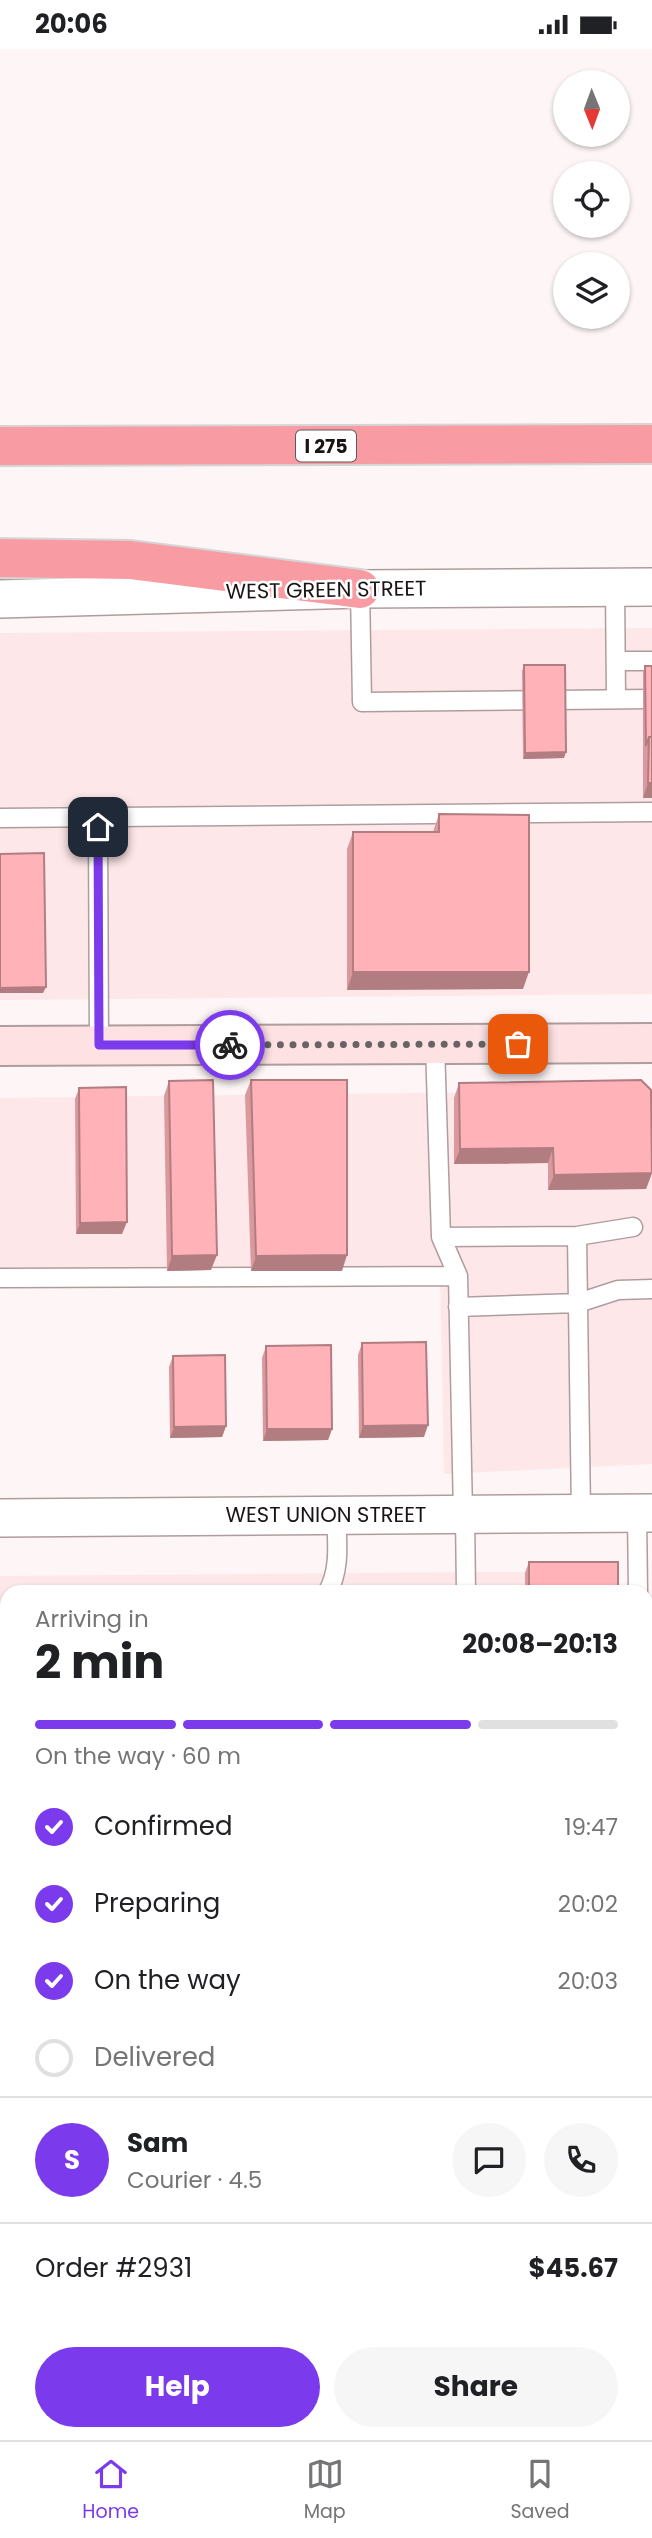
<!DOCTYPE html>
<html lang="en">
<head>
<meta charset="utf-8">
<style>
  :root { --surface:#fff; --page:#f6f6f6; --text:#202124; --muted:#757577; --line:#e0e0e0; --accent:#7c3aed }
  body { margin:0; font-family:Poppins,sans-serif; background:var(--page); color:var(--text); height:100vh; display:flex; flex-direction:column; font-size:26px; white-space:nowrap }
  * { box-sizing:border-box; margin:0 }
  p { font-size:23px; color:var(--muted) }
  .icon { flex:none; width:38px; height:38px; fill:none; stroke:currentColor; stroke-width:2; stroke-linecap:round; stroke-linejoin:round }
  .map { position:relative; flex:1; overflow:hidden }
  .sheet { position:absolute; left:0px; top:1536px; width:653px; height:856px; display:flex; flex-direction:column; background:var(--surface); border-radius:21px 21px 0 0; box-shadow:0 2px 5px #0004 }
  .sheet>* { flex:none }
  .needle { width:46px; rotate:179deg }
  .fabs { position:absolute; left:553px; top:21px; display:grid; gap:14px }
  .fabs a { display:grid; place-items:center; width:77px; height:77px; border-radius:50%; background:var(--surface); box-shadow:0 2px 5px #0004; font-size:35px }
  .pin { position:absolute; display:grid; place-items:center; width:60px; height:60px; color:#fff; margin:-30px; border-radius:14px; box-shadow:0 4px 10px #0006 }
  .courier { position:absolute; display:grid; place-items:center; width:70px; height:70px; margin:-35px; border:5px solid #7c3aed; border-radius:50%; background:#fff; color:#222; box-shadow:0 2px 9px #0007 }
  .summary em { font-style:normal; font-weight:700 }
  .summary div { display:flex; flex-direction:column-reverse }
  .summary { display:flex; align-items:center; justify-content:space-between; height:119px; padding:0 35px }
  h1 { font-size:46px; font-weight:700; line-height:52px }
  .bar { display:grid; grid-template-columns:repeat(4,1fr); gap:10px 7px; align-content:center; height:84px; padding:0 35px }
  .bar i { height:9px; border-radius:5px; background:var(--line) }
  .bar .on { background:var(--accent) }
  .bar p { grid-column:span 4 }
  .line { display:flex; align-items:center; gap:18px; padding:0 35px; border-top:2px solid var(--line) }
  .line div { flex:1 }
  .round { display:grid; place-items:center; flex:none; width:74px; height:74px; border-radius:37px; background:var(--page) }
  ol { padding:0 35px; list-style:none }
  li { display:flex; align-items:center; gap:21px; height:77px }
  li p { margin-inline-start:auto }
  li .icon { padding:7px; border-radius:50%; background:var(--accent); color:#fff; stroke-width:4 }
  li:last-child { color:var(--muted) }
  li i { width:38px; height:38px; border:4px solid var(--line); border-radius:50% }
  .action { display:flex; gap:14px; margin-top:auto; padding:14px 35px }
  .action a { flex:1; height:80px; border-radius:42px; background:var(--accent); color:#fff; font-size:28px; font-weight:700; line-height:80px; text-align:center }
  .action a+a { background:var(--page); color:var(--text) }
  .status { display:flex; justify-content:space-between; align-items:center; height:49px; padding:0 35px; background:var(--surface); direction:ltr }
  .status svg { height:19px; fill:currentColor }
  .menu { display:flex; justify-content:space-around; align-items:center; height:98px; border-top:2px solid var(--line); background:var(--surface); font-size:19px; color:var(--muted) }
  .menu a { display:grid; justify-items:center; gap:4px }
  .menu .on { color:var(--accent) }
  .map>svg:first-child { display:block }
  .built { fill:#fee7e9 }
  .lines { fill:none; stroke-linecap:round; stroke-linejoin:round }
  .lane-casing { stroke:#af9d9e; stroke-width:21 }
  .street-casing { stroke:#af9d9e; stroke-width:40 }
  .secondary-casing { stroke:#af9d9e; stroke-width:42 }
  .highway-casing { stroke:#d6d5d5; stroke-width:42 }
  .lane { stroke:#fff; stroke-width:18 }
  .street { stroke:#fff; stroke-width:37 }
  .secondary { stroke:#fde1e3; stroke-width:38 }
  .highway { stroke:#f89ba3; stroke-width:38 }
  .wall { fill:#db999e }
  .shaded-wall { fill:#b27d81 }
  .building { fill:#ffb2b8; stroke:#b27d81; stroke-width:2 }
  .done { stroke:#696363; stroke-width:7; stroke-dasharray:0 12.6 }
  .route { stroke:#7c3aed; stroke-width:9 }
  .labels { text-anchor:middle; stroke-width:5; stroke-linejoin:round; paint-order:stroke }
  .shield { fill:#fff; stroke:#5f5a5a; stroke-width:2 }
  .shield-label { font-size:19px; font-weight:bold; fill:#1a1414 }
  .street-label { font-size:21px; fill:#1a1414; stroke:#fff }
</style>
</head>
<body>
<div class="status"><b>20:06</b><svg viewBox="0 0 49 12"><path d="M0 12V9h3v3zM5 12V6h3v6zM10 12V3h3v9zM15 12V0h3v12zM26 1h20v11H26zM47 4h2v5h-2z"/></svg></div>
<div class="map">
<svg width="652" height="2391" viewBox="0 0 652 2391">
  <rect width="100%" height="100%" fill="#fdf5f6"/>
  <path class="built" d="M652 579V945L0 951V584Z
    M652 1041V1415L444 1425 440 1224 0 1223V1049Z
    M616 1522V1543L7 1544V1693H0V1527Z
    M646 2146H652V2341H646Z"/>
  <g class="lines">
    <defs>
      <path id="lane" d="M615 538 616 650
        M360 540 362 653 652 650
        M616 612H652
        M0 769 652 763
        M98 778 99 996
        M435 996 441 1188 458 1227 463 1465
        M577 1187 581 1463
        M441 1188 577 1187 633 1178
        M0 1229 458 1227
        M458 1258 578 1254 618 1241 652 1240
        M637 1464 638 1544
        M465 1465 466 1544
        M327 1544C341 1521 337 1492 336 1466
        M646 1695H652
        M0 1699H7
        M646 2157H652
        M0 2160H7"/>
      <path id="street" d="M0 550 360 540 652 538
        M0 1469 652 1464
        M646 1925H652
        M0 1929H7
        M0 2390 652 2386"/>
      <path id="secondary" d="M0 997 652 994"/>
      <path id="highway" d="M0 397 652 395
        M0 509 130 511 360 540"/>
    </defs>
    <use href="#lane" class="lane-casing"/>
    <use href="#street" class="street-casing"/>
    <use href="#secondary" class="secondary-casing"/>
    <use href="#highway" class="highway-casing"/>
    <use href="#lane" class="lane"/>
    <use href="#street" class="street"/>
    <use href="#secondary" class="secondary"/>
    <use href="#highway" class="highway"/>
  </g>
  <path class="wall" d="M524 616 564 709 523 710 522 622Z
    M645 617 652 749H643V623Z
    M439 765 523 940 347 941V800L353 783H433Z
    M251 1031 342 1222H251L245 1046Z
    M169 1032 211 1221 167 1222 164 1047Z
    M459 1034 652 1124 646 1140 548 1141V1114L454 1115V1049Z
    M79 1039 122 1185H76L75 1050Z
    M362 1294 424 1388 359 1389 358 1306Z
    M266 1297 332 1380 328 1391 263 1392 262 1309Z
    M173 1307 226 1377 222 1388 170 1389 169 1318Z
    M529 1513 618 1544H525V1524Z
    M6 1660 7 1684H4V1666Z"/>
  <path class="shaded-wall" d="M566 703 564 709 523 710 525 704Z
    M648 734H652V749H643Z
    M353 923H529L523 940 347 941Z
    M46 938 43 944H0V939Z
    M553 1099 548 1114 454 1115 460 1100Z
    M652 1124 646 1140 548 1141 554 1126Z
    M127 1173 122 1185H76L80 1174Z
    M217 1206 211 1221 167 1222 172 1207Z
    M347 1206 342 1222H251L256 1207Z
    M428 1376 424 1388 359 1389 363 1377Z
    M226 1377 222 1388 170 1389 174 1378Z
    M267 1380H332L328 1391 263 1392Z
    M646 2095H652V2106H646Z
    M0 2322H4L0 2332Z"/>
  <path class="building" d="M524 616H565L566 703 525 704Z
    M645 617H652V688H649L646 697Z
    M649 688H652V734H648Z
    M439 765 529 766V923H353V783H439Z
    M44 804 46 938 0 939V805Z
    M213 1031 217 1206 172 1207 169 1032Z
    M251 1031H347V1206L256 1207Z
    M641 1031 651 1041 652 1124 554 1126 553 1099 460 1100 459 1034Z
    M126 1038 127 1173 80 1174 79 1039Z
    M426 1293 428 1376 363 1377 362 1294Z
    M331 1296 332 1380H267L266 1297Z
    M225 1306 226 1377 174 1378 173 1307Z
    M529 1513H618V1544H529Z
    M6 1660H7V1678H6Z
    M646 1982H652V2095H646Z
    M0 2231H3L4 2322H0Z"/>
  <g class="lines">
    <path class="done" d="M230 996 518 995"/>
    <path class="route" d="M98 778 99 996H230"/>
  </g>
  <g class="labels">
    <rect class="shield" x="296" y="381.5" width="60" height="31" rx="5"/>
    <g class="shield-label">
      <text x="326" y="404">I 275</text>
    </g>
    <g class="street-label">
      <text transform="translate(326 541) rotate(-1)" y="7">WEST GREEN STREET</text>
      <text x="326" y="1473">WEST UNION STREET</text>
    </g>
  </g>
</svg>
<div class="fabs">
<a><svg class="needle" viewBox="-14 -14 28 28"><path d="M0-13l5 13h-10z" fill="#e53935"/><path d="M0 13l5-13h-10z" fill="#757577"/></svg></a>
<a><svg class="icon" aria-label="locate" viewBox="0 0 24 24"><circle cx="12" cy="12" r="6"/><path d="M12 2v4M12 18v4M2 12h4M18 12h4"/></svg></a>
<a><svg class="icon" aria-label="layers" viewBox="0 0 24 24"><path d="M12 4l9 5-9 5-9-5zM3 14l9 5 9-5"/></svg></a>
</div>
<div class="pin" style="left:518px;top:995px;background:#ea580c"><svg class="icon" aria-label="bag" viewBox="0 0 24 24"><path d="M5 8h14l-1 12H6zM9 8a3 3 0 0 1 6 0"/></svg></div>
<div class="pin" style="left:98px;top:778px;background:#1f2937"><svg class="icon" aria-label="home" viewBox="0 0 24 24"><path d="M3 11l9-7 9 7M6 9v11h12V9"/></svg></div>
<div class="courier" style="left:230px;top:996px"><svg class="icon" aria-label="bike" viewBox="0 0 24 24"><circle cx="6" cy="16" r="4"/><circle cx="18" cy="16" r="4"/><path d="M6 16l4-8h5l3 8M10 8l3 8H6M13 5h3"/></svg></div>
<section class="sheet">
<div class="summary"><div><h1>2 min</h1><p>Arriving in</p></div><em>20:08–20:13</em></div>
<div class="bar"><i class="on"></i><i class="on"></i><i class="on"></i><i></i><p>On the way · 60 m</p></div>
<ol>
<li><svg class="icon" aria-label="check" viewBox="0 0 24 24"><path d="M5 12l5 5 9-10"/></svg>Confirmed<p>19:47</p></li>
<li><svg class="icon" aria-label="check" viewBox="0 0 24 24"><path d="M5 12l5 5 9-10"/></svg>Preparing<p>20:02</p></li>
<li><svg class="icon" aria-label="check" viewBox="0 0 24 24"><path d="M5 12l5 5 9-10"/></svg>On the way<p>20:03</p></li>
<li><i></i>Delivered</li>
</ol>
<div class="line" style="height:126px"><b class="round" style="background:var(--accent);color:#fff">S</b><div><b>Sam</b><p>Courier · 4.5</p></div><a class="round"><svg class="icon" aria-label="chat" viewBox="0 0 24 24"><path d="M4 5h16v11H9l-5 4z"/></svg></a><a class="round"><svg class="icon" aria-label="phone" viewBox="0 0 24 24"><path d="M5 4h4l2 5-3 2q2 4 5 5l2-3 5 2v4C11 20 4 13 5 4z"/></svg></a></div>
<div class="line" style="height:91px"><div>Order #2931</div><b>$45.67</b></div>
<div class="action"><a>Help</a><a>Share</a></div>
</section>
</div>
<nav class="menu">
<a class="on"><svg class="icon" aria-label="home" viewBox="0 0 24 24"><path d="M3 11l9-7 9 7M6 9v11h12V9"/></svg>Home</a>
<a><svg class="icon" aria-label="map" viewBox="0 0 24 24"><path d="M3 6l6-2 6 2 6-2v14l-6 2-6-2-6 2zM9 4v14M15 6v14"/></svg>Map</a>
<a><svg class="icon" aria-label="saved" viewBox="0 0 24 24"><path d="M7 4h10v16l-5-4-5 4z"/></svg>Saved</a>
</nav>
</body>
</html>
